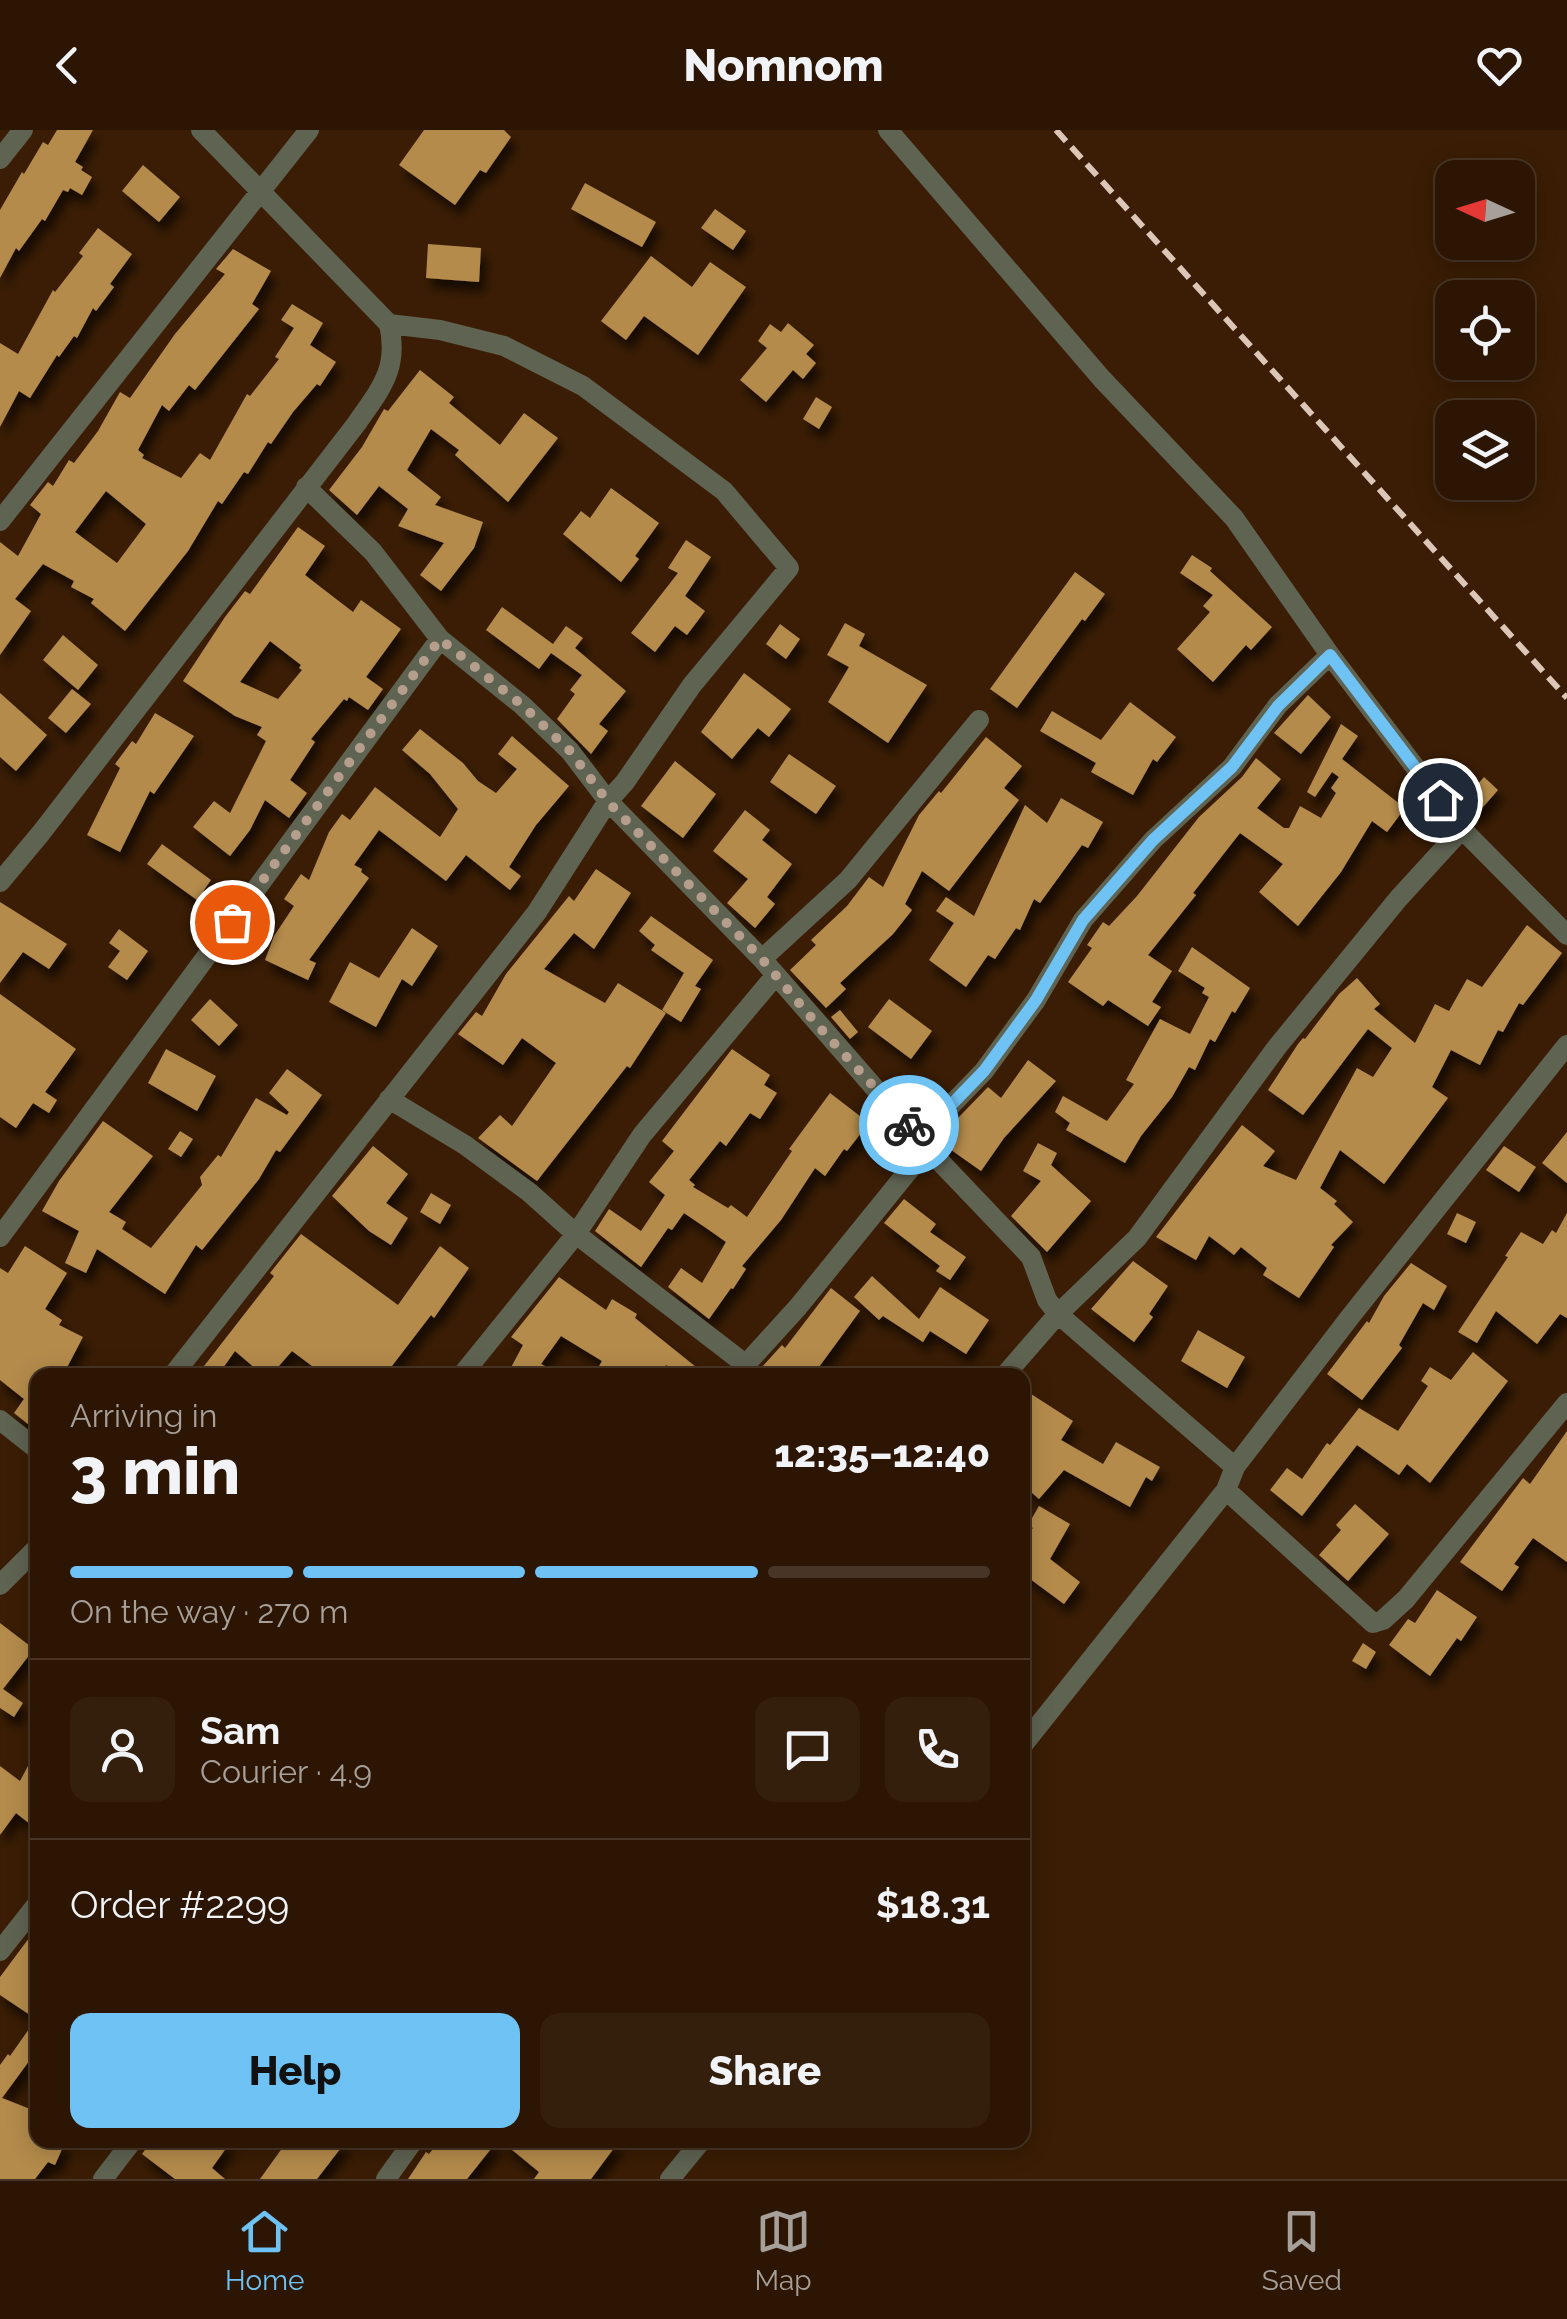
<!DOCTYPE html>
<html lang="en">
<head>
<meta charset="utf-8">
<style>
  :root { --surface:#2c1603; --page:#341f0d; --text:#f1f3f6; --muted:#a69f9a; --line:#483525; --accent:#6fc2f4 }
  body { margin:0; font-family:Raleway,sans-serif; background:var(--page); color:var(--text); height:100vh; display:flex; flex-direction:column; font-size:38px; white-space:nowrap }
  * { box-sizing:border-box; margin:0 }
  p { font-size:32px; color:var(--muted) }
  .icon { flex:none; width:55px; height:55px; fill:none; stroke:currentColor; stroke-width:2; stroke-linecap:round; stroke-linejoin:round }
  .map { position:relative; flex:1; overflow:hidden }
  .details { position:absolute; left:30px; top:1238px; width:1000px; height:780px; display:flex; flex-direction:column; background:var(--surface); border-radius:20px; box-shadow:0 5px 25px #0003,0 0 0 2px var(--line) }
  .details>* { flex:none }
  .needle { width:65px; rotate:274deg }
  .tools { position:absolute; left:1435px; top:30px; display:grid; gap:20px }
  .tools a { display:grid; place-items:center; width:100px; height:100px; border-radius:20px; background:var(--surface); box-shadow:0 5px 25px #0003,0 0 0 2px var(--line); font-size:50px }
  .pin { position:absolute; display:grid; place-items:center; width:85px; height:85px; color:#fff; margin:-42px; border:5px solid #fff; border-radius:50%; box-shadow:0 2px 10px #0007 }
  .courier { position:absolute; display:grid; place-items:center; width:100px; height:100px; margin:-50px; border:8px solid #6fc2f4; border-radius:50%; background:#fff; color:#222; box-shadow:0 2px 12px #0007 }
  .head em { font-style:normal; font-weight:800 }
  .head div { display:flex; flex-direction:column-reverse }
  .head { display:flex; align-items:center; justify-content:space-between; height:170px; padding:0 40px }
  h1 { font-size:65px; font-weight:800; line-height:75px }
  .bar { display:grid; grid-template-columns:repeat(4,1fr); gap:15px 10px; align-content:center; height:120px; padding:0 40px }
  .bar i { height:12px; border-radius:8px; background:var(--line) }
  .bar .selected { background:var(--accent) }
  .bar p { grid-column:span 4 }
  .line { display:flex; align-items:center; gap:25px; padding:0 40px; border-top:2px solid var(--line) }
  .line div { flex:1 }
  .round { display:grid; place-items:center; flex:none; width:105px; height:105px; border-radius:20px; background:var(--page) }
  .primary-button { display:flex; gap:20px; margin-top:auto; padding:20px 40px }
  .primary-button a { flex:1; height:115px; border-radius:20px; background:var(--accent); color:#111; font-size:40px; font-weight:800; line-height:115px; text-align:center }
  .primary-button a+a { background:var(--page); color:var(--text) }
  header { display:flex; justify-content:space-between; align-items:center; height:130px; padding:0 40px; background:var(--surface); font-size:45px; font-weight:800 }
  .tabs { display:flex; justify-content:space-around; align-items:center; height:140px; border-top:2px solid var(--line); background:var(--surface); font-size:28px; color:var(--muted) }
  .tabs a { display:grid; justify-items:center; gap:5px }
  .tabs .selected { color:var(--accent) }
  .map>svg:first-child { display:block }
  .building { fill:#b48b4c; fill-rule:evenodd; filter:url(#shadow) }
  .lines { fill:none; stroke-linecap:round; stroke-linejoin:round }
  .street { stroke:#5f6352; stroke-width:20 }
  .rail { stroke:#dcc6b7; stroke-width:6; stroke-dasharray:15 8; stroke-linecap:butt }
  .done { stroke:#b69e8c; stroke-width:10; stroke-dasharray:0 18 }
  .route { stroke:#6fc2f4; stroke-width:12 }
</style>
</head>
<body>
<header><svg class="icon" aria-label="back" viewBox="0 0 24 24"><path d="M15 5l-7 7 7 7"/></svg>Nomnom<svg class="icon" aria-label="heart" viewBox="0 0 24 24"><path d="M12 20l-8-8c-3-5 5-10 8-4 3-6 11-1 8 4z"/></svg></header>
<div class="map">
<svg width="1567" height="2049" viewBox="0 0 1567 2049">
  <defs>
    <filter id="shadow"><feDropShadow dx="5.5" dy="10" stdDeviation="5" flood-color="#0009"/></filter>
  </defs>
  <rect width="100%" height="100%" fill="#3a1d04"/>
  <path class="building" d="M57 0H93L75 32 83 37 81 40 92 47 82 65 70 58 68 62 63 60 45 91 42 89 19 121 16 118 0 148V80L22 42 24 44 43 12 48 15Z
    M424 0H504L511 7 486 43 480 40 455 75 399 35Z
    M143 35 180 67 159 92 122 61Z
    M585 53 656 92 642 117 571 79Z
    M715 79 746 101 733 120 701 98Z
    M98 98 132 124 110 154 114 157 96 181 93 178 77 208 74 206 59 227 57 225 30 268 19 261 0 297V213L18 224 53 160 55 162 83 126 79 123Z
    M428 114 481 118 479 152 426 148Z
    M233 119 271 141 252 174 259 179 195 260 189 255 169 281 162 275 138 320 144 325 142 328 181 348 200 323 210 330 247 264 250 266 279 229 275 227 294 198 281 190 292 174 323 193 310 215 336 232 320 256 317 254 293 282 271 314 268 312 248 344 244 342 222 374 218 371 188 421 125 501 91 473 94 469 71 457 74 451 43 434 15 469 31 481 0 525V412L18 426 41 384 30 375 48 352 53 356 69 330 74 333 98 301 120 262 130 268 175 204 225 144 216 139ZM106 361 146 394 117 433 75 402Z
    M651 126 692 157 710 132 746 157 698 225 644 186 626 210 601 191Z
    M788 193 814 215 806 224 816 233 803 249 793 240 766 272 740 250 767 218 758 211 770 194 781 202Z
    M420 240 454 267 449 273 500 315 524 283 558 308 508 372 455 325 459 320 431 299 407 340 441 367 435 375 483 392 474 418 441 461 420 445 444 413 398 396 408 379 379 356 357 385 329 360 362 317 384 279 388 281Z
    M816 267 832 277 819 299 803 289Z
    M611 358 659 393 635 426 639 429 621 452 563 404 581 381 590 388Z
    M298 397 325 416 305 445 353 482 361 470 401 499 366 547 383 559 368 580 349 567 347 571 344 569 311 609 315 612 290 650 307 663 289 688 265 670 250 700 230 726 193 697 214 671 230 683 266 611 257 605 262 597 235 586 183 551 225 487 245 461 250 464ZM270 511 301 535 299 538 302 540 278 569 240 552Z
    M686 410 711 427 685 466 705 481 687 505 675 496 655 522 631 503 678 443 668 438Z
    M1192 425 1212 438 1210 441 1272 497 1251 520 1246 515 1213 552 1177 519 1210 482 1203 476 1213 465 1180 443Z
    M1075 442 1105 464 1085 491 1082 489 1017 578 990 559Z
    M502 477 553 514 566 496 583 508 575 518 626 561 599 594 608 601 591 624 557 589 575 564 570 560 582 545 551 523 539 539 486 500Z
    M845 493 865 504 859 516 927 555 888 613 828 572 849 537 827 525Z
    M780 494 800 509 786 529 766 514Z
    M63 505 98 535 78 560 43 530Z
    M744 543 791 579 769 607 758 598 732 629 701 602Z
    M72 559 91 574 66 603 48 588Z
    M0 563 47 605 16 641 0 627Z
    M1308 565 1331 587 1301 624 1274 603Z
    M1130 572 1176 607 1157 632 1153 629 1133 665 1091 642 1096 633 1040 601 1052 581 1101 610Z
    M155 583 194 606 154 664 150 661 120 722 87 705 120 638 115 634 132 611 136 614Z
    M1341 594 1358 606 1342 629 1405 678 1387 702 1372 691 1341 742 1298 796 1259 762 1283 734 1240 703 1193 763 1196 765 1148 825 1172 841 1152 872 1161 877 1148 896 1108 870 1103 876 1068 852 1092 818 1087 815 1103 792 1109 796 1137 766 1199 687 1242 647 1256 628 1281 649 1257 678 1284 698H1289L1300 676 1321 688 1336 663 1331 658 1339 647 1332 642 1315 667 1307 662Z
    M420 599 463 633 478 651 496 663 517 639 498 624 512 606 569 656 536 695 509 737 521 746 510 760 466 725 446 751 379 700 354 735 362 739 361 742 369 748 309 830 316 833 308 850 265 830 274 806 294 776 284 769 301 744 309 750 329 702 342 684 350 690 375 657 440 707 458 679 430 644 402 620Z
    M986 607 1022 636 1004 658 1019 670 949 761 922 741 905 774 912 780 893 804 840 853 846 859 826 878 790 840 816 815 811 810 847 776 869 747 883 757 919 685 939 661 941 663Z
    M789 624 836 656 816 684 770 652Z
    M675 631 716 664 683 708 641 676Z
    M1484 647 1498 660 1476 685 1462 672Z
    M1061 668 1103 692 1088 718 1082 715 1040 773 1034 769 1020 800 1016 798 995 829 988 825 966 857 929 830 954 793 936 781 946 767 974 786 1025 675 1047 693Z
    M745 680 770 700 762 710 792 734 767 767 775 774 755 798 727 773 748 749 713 721Z
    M162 714 211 750 197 770 147 734Z
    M596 739 631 763 594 819 574 803 544 839 605 873 618 853 666 883 630 938 627 936 537 1051 478 1008 500 985 512 996 556 933 522 908 503 935 458 904 476 882 482 886 506 844 569 766 574 771Z
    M0 772 67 814 49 839 23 822 0 853Z
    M651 786 713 830 695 856 701 859 681 892 662 880 684 843 651 820 655 815 639 801Z
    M1527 795 1562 823 1523 875 1519 873 1503 902 1498 900 1480 935 1451 920 1432 957 1448 968 1384 1054 1340 1020 1320 1058 1337 1071 1334 1074 1353 1092 1331 1115 1334 1117 1299 1168 1263 1145 1267 1138 1241 1117 1234 1125 1209 1106 1196 1130 1156 1107 1242 995 1275 1021 1263 1036 1296 1050 1357 938 1373 947 1392 918 1368 899 1303 985 1268 960 1298 914 1303 908 1305 909 1339 864 1357 848 1380 874 1374 879 1415 913 1435 874 1449 881 1467 849 1482 857Z
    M412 798 438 816 412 856 402 849 376 897 329 872 350 832 379 848Z
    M119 799 148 821 127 850 108 837 120 821 109 813Z
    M1192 817 1250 858 1235 883 1232 881 1215 912 1210 909 1195 940 1189 937 1172 967 1141 1006 1125 1033 1066 1000 1070 993 1055 982 1063 966 1107 991 1134 954 1126 950 1160 889 1190 904 1209 867 1202 863 1205 858 1178 841Z
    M0 864 76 919 45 962 57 970 49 983 33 973 16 998 0 987Z
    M210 869 238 895 219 916 191 890Z
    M889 869 932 901 911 929 868 897Z
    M840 880 858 902 850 909 831 887Z
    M166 919 216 946 197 981 148 953Z
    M732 919 770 945 764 955 777 963 760 989 750 983 726 1016 720 1011 689 1050 695 1055 693 1057 728 1078 731 1075 747 1087 792 1021 789 1019 830 963 869 993 847 1021 844 1019 825 1046 815 1038 781 1090 742 1136 746 1139 733 1159 731 1158 709 1189 668 1157 681 1138 702 1153 726 1112 709 1100 684 1083 672 1100 668 1098 641 1137 595 1101 609 1079 641 1101 665 1065 649 1052 674 1021 662 1011Z
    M1028 930 1056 951 1004 1008 981 1041 940 1012 957 989 988 957 1001 968Z
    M287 939 322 965 280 1022 276 1020 259 1049 202 1120 196 1115 165 1164 97 1119 86 1143 65 1133 79 1101 42 1081 59 1051 103 991 153 1026 109 1082 126 1092 122 1099 151 1118 202 1055 200 1047 218 1025 221 1027 256 968 287 985 289 982 269 963Z
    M180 1001 193 1009 181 1027 168 1019Z
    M1567 1002V1053L1542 1033Z
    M1038 1013 1057 1023 1051 1035 1091 1071 1047 1122 1011 1086 1041 1051 1023 1041Z
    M373 1016 408 1044 386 1073 408 1088 391 1115 369 1101 332 1066Z
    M1504 1016 1536 1037 1519 1062 1486 1040Z
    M431 1063 451 1075 440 1094 420 1082Z
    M904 1069 936 1094 930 1102 966 1127 950 1150 936 1141 940 1136 884 1093Z
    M1457 1083 1476 1092 1466 1113 1447 1104Z
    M1567 1083V1188L1560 1184 1537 1214 1496 1181 1477 1213 1458 1202 1508 1127 1505 1126 1521 1102 1543 1114 1552 1100 1556 1103Z
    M301 1104 398 1175 440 1116 469 1138 434 1188 431 1185 385 1245H324L292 1221 271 1245H263L235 1221 218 1245H197L274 1146 270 1143Z
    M25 1116 67 1143 45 1179 62 1190 59 1195 83 1207 63 1245H38V1302L14 1283 24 1269 0 1250V1138L8 1143Z
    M1133 1131 1168 1156 1149 1184 1153 1187 1134 1212 1091 1179Z
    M1411 1133 1447 1156 1434 1180 1423 1173 1399 1215 1402 1218 1362 1270 1327 1244 1367 1191 1369 1193 1384 1166Z
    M872 1146 919 1189 940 1157 989 1190 966 1224 930 1201 923 1212 883 1186 879 1190 854 1167Z
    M559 1147 606 1180 612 1169 637 1184 635 1188 706 1245H682L666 1235 658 1245H594L602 1231 561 1206 541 1234 562 1245H507L523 1215 511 1207Z
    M831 1158 860 1181 813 1245H774L762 1237 782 1215 785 1218Z
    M1198 1200 1245 1227 1227 1258 1181 1231Z
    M1473 1222 1508 1251 1430 1353 1407 1334 1399 1345 1357 1315 1302 1386 1270 1360 1287 1338 1302 1349 1327 1313 1330 1315 1359 1278 1398 1301 1428 1256 1421 1251 1430 1237 1451 1250Z
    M1028 1262 1073 1291 1061 1310 1103 1334 1116 1312 1160 1337 1152 1351 1146 1347 1130 1377 1064 1340 1039 1369 1022 1354V1271Z
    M1567 1301V1432L1533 1408 1514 1434 1519 1437 1502 1461 1460 1432 1523 1348 1530 1354Z
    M1355 1374 1389 1404 1348 1451 1319 1425 1341 1400 1336 1395Z
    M1039 1376 1070 1394 1050 1429 1080 1452 1064 1474 1022 1443V1411L1033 1398 1028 1395Z
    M1437 1460 1477 1487 1461 1511 1457 1508 1430 1546 1389 1515 1408 1489 1415 1493Z
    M0 1493 34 1519 3 1559 23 1573 14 1587 0 1578Z
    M1363 1513 1376 1522 1366 1539 1352 1531Z
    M38 1617V1684L30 1694 16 1683 0 1705V1636L20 1651Z
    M38 1796V1919L2 1968 38 1982V2010H66L55 2035 48 2032 35 2049H0V1935L8 1924 10 1926 36 1889 0 1865V1847Z
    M152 2010H232L212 2038 225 2049H175L142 2024Z
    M288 2010H347L317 2049H260Z
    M440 2010H498L467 2049H408L426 2022 429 2024Z
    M500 2010H620L591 2049H534L539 2042Z"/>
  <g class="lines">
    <path class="street" d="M888 0 1102 249 1234 388 1330 525 1462 699 1567 805
      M0 29 23 0
      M306 357 373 422 440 509 522 575 570 621 608 671 762 829 927 1018 1031 1127 1047 1170 1058 1184 1235 1337
      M0 391 309 0
      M0 752 41 703 357 293C381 258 399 239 389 194L201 0
      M762 829 848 750 979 590
      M389 969 465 1015 529 1062 576 1104 745 1234
      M920 1007 984 941 1036 870 1083 790 1153 710 1232 637 1278 575 1330 525
      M0 1107 440 509
      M739 1242 798 1177 927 1018
      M173 1245 537 782 608 671 625 652 692 555 789 438 724 361 583 256 504 216 440 200 389 194
      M462 1245 576 1104 642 1005 775 846
      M1005 1245 1058 1184 1137 1108 1277 917 1398 769 1462 699
      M0 1290 38 1320
      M1226 1360 1373 1493 1383 1490 1406 1469 1567 1273
      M0 1455 38 1417
      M1022 1616 1226 1360 1235 1337 1350 1187 1567 915
      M0 1821 38 1773
      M103 2049 133 2010
      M386 2049 414 2010
      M670 2049 702 2010"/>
    <path class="rail" d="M1056 0 1567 568"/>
  </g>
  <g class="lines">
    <path class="done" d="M232 792 440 509 522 575 570 621 608 672 762 829 820 898 909 995"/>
    <path class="route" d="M909 995 920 1007 984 941 1036 870 1083 790 1153 710 1232 637 1278 576 1330 525 1440 670"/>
  </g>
</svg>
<div class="tools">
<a><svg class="needle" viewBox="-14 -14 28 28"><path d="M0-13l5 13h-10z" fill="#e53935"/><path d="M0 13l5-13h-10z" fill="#a69f9a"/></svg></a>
<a><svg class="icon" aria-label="locate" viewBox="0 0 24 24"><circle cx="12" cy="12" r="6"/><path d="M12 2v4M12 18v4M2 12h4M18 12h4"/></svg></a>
<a><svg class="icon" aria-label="layers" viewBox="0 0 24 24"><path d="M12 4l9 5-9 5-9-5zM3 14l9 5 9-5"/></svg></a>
</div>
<div class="pin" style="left:232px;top:792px;background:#ea580c"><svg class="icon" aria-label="bag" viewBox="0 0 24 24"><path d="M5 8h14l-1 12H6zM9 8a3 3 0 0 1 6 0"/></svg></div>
<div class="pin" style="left:1440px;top:670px;background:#1f2937"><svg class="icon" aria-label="home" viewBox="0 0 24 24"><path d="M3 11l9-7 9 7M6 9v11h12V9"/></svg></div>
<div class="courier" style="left:909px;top:995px"><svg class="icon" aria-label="bike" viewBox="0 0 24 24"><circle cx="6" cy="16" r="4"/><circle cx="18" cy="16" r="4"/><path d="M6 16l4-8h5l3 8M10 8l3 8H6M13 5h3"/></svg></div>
<section class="details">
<div class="head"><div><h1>3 min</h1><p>Arriving in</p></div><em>12:35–12:40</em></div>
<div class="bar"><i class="selected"></i><i class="selected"></i><i class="selected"></i><i></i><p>On the way · 270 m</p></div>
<div class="line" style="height:180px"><a class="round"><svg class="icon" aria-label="person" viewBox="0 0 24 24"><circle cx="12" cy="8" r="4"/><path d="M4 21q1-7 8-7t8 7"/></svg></a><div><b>Sam</b><p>Courier · 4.9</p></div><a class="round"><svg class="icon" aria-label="chat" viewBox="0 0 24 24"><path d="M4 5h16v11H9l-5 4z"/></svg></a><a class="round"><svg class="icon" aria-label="phone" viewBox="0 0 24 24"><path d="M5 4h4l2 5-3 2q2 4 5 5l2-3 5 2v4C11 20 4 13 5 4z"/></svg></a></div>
<div class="line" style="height:130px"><div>Order #2299</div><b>$18.31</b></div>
<div class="primary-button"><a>Help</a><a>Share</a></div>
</section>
</div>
<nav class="tabs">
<a class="selected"><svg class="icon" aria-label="home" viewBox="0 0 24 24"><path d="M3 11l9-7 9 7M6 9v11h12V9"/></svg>Home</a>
<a><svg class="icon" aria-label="map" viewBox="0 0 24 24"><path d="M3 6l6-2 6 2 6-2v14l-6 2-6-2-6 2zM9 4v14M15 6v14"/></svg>Map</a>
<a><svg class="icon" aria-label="saved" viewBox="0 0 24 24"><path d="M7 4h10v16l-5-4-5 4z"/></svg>Saved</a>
</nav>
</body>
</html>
